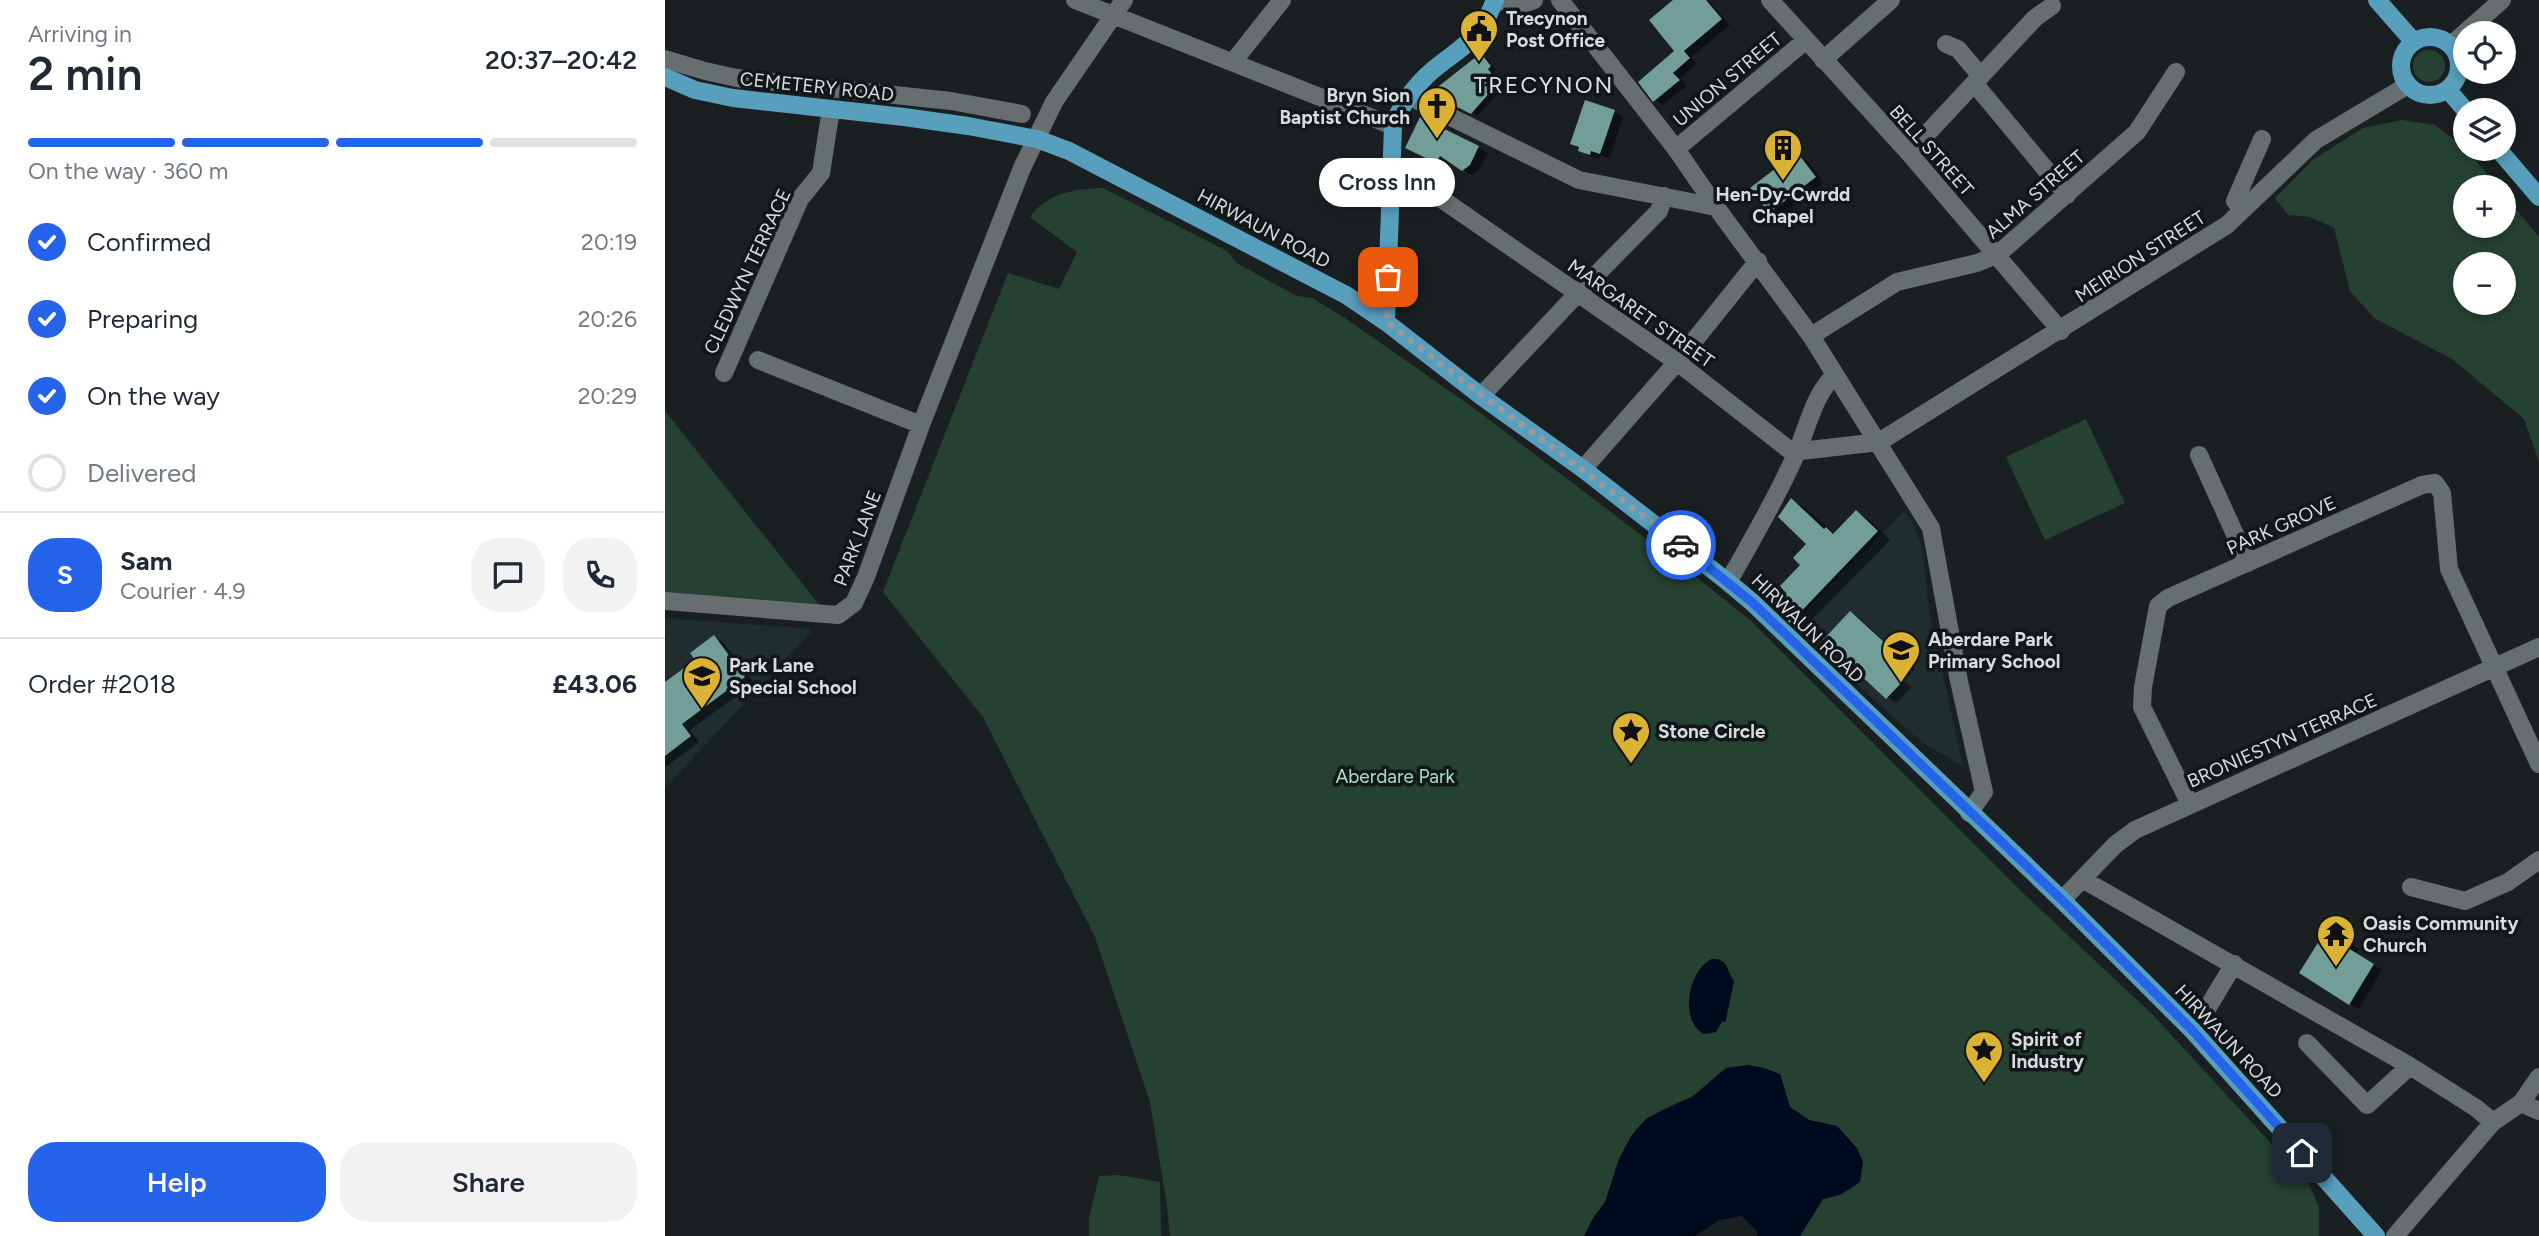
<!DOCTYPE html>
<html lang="en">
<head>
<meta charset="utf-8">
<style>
  :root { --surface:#fff; --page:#f2f2f3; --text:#1f2937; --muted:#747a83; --line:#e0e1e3; --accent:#2563eb }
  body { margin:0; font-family:Figtree,sans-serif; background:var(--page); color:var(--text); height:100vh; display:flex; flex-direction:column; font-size:26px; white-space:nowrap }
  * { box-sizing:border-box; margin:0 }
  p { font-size:23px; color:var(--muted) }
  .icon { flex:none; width:38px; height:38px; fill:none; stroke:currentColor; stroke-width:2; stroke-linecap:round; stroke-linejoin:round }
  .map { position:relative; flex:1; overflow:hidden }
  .side { display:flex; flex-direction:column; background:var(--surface); width:665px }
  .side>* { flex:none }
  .fabs { position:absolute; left:1788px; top:21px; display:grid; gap:14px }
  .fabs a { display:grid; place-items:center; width:63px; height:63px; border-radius:50%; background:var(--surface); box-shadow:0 4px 10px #0003; font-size:35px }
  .pin { position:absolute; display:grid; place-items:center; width:60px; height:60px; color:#fff; margin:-30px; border-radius:14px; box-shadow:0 4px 10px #0006 }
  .courier { position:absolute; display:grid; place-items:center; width:70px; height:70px; margin:-35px; border:5px solid #2563eb; border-radius:50%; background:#fff; color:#222; box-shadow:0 2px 9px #0007 }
  .bubble { position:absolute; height:49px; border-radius:24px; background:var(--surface); box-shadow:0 4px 10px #0003; font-size:23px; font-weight:600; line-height:49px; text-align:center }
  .headline em { font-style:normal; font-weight:600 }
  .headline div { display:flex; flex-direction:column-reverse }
  .headline { display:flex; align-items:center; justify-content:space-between; height:119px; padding:0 28px }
  h1 { font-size:46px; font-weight:600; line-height:52px }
  .bar { display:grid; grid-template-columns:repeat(4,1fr); gap:10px 7px; align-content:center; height:84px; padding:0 28px }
  .bar i { height:9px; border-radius:5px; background:var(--line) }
  .bar .active { background:var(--accent) }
  .bar p { grid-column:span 4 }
  .line { display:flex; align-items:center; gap:18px; padding:0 28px; border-top:2px solid var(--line) }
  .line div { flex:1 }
  .round { display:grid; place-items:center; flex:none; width:74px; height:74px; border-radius:28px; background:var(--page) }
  ol { padding:0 28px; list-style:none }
  li { display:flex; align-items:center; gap:21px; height:77px }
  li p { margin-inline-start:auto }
  li .icon { padding:7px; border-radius:50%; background:var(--accent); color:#fff; stroke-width:4 }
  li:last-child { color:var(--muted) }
  li i { width:38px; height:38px; border:4px solid var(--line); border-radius:50% }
  .action { display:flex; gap:14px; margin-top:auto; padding:14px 28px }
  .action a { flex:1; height:80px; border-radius:28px; background:var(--accent); color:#fff; font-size:28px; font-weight:600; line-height:80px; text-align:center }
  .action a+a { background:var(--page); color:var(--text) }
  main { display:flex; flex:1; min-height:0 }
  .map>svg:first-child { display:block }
  .built { fill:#1f2d2f }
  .green { fill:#254132; fill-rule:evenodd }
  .water { fill:#000a1e }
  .shadow { fill:#0007 }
  .building { fill:#739d97 }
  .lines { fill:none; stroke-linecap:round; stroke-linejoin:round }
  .minor { stroke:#666e6f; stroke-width:18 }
  .major { stroke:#589ebd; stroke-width:18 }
  .done { stroke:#969a9b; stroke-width:7; stroke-dasharray:0 12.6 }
  .route { stroke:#2563eb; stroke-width:9 }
  .labels { text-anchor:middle; stroke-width:7; stroke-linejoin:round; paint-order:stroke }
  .poi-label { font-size:19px; font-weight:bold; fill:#d8dcdd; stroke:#111718; text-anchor:start }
  .street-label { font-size:19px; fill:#d8dcdd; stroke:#111718 }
  .park-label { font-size:19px; fill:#a4e1c0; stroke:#111718 }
  .quarter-label { font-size:23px; letter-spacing:2px; fill:#dae2e4; stroke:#111718 }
</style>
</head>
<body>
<main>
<section class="side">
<div class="headline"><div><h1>2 min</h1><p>Arriving in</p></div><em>20:37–20:42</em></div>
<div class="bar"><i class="active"></i><i class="active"></i><i class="active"></i><i></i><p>On the way · 360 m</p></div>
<ol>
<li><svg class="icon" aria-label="check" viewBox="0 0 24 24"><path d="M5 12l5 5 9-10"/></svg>Confirmed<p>20:19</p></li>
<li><svg class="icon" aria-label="check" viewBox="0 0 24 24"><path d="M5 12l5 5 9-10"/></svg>Preparing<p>20:26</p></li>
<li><svg class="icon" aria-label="check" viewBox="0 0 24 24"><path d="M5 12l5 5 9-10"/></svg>On the way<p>20:29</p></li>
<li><i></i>Delivered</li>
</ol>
<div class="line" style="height:126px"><b class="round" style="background:var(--accent);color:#fff">S</b><div><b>Sam</b><p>Courier · 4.9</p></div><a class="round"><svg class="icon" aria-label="chat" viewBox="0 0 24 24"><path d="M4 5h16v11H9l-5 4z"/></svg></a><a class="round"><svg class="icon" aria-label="phone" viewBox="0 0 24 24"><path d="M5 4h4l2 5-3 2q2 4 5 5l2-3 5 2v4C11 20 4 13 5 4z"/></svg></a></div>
<div class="line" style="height:91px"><div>Order #2018</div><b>£43.06</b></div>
<div class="action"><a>Help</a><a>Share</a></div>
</section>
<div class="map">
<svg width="1874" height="1236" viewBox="0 0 1874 1236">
  <rect width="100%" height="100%" fill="#1a2021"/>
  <path class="built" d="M1240 510 1249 526 1258 549 1264 611 1298 766 1258 743 1125 626Z
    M0 618 145 629 146 632 0 788Z"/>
  <path class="green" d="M1748 66a16 16 0 1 1 32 0a16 16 0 1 1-32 0Z
    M1737 120 1770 125 1801 149 1833 187H1801V226H1839V195L1874 237V462L1859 419 1787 359 1709 318 1685 291 1669 228 1645 217 1623 215 1610 198 1649 159 1698 128ZM1839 264V303H1801V264Z
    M438 188 562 251 573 264 632 296 647 298 680 318 810 409 1021 569 1086 621 1360 895 1489 1016 1645 1186 1654 1208V1236H1135L1158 1199 1177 1194 1172 1126 1144 1120 1125 1107 1115 1074C1071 1086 996 1096 968 1134 953 1154 950 1177 941 1199 936 1212 925 1223 919 1236H505L502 1205 485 1102 430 937 318 717 218 592 343 273 394 289 412 252 365 217C382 193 410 189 438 188ZM1047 959H1054L1069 981 1061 1020 1060 1022 1026 1021 1035 971 1037 966Z
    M0 411 156 607 0 593Z
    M1421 419 1460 503 1380 540 1341 457Z
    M453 1175 495 1182 496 1236H424V1219L434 1176Z"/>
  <path class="water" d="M1047 959C1065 959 1061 971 1069 981L1060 1022H1057L1051 1032 1039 1034C1014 1021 1023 970 1047 959Z
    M1083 1065 1099 1068 1115 1074 1125 1107 1144 1120 1172 1126 1192 1148 1198 1162 1195 1182 1177 1194 1158 1199 1135 1236H1092V1231L1077 1216 1055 1220 1029 1236H919L928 1218 940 1202 954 1159 967 1135 982 1118 1027 1097 1061 1068Z"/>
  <path class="shadow" d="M1011 0H1041L1047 4 1065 25 1026 57 1032 64 1015 78 1022 86 998 105 990 100 1012 51Z
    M816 55 822 58 831 70 827 73 833 81 823 89 832 94 813 116 768 93Z
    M949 111 958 117 945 158 936 155 934 159 924 156 908 144Z
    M797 141 823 153 814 170 807 175 785 161 781 167 751 153Z
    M1132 154 1142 160 1159 183 1114 217 1105 211Z
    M1126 500 1139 507 1170 534 1191 512 1204 520 1225 540 1139 628 1126 621 1124 593 1137 565 1144 544 1115 517Z
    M1186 613 1195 619 1250 669 1239 681 1246 687 1232 703 1222 697Z
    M49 637 58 642 89 683 25 730 34 742 2 766 0 765V684L32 660Z
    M1676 938 1694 949 1691 954 1717 970 1694 1009 1684 1003Z"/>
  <path class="building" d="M1008 0H1041L1057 19 1019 51 1025 58 1008 73 1015 80 988 102 973 82 1009 51 984 20Z
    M816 53 826 66 823 69 829 77 819 85 827 90 806 114 765 93Z
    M920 100 950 110 935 154 926 151 925 155 913 151 914 147 905 144Z
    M755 117 814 146 805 165 797 171 775 156 771 163 740 148Z
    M1132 152 1151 177 1104 213 1085 188Z
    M1126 498 1159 529 1161 527 1168 534 1191 510 1213 531 1125 623 1108 606 1121 593 1115 586 1135 565 1128 558 1141 544 1113 517Z
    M1185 611 1242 663 1231 674 1238 681 1221 699 1158 640Z
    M49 635 80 677 17 724 26 736 0 756V682L30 660 25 653Z
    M1666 930 1686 942 1683 948 1709 964 1684 1005 1634 973 1659 933 1663 936Z"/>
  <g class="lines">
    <path class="minor" d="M410 0 728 126
      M895 0 1011 149 1051 207
      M1105 0 1244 153 1396 331
      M830 1 861 3 869 0
      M1281 44 1293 49 1315 75
      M1786 45 1837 0
      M0 59 40 71 72 78 286 101 357 114
      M1158 60 1226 0
      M568 62 617 0
      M1309 83 1402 195
      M743 96 914 180 1051 207 1146 336 1266 528 1294 681 1319 792 1304 813
      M1011 149 1140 41
      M1244 153 1370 18 1387 6
      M726 164 1012 362 1127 452 1214 442 1562 225 1651 140 1743 85
      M1577 210 1570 201 1597 139
      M1146 336 1232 282 1312 263 1332 255 1472 132 1511 72
      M93 360 256 425
      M59 373 135 199 156 173 166 109
      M816 396 912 294 994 211 999 196
      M1534 455 1583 563
      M918 469 1012 362 1093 261
      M1063 582C1088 539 1112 497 1132 452 1143 426 1149 394 1170 375
      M0 601 173 615 189 603 201 577 256 425 357 168 389 102 459 0
      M1525 804 1477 707 1478 687 1493 606 1503 598 1757 485 1770 483 1777 493 1784 569 1874 764
      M1417 879 1745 1066 1811 1108 1828 1122
      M1746 887 1800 901 1843 882 1874 860
      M1397 900 1450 845 1470 830 1874 647
      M1540 1012 1569 964
      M1642 1043 1702 1105 1745 1066
      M1856 1103 1874 1111
      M1730 1236 1828 1122 1856 1103 1874 1077"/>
    <path class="major" d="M1712 0 1749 42
      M1736 66a29 29 0 1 1 58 0a29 29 0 1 1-58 0Z
      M0 77 30 90 68 98 239 117 303 126 372 139 404 151 681 295 721 322 816 396 918 469 1063 582 1088 603 1397 900 1527 1030 1711 1236
      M1783 90 1801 111
      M1833 149 1874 197
      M721 322 728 126C738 99 755 79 778 62 791 52 805 43 815 29 821 21 826 10 830 0"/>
  </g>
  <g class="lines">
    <path class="done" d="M723 277 722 322C818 398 919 469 1016 545"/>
    <path class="route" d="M1016 545 1088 603 1397 900 1527 1030 1637 1153"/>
  </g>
  <defs>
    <symbol id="civic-pin" viewBox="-11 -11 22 30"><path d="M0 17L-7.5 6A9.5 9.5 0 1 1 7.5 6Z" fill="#dbb233" stroke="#111718"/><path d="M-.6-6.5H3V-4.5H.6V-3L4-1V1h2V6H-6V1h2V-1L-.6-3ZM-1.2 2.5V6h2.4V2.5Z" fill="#111"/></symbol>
    <symbol id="church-pin" viewBox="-11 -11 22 30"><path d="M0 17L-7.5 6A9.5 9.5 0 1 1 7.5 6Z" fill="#dbb233" stroke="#111718"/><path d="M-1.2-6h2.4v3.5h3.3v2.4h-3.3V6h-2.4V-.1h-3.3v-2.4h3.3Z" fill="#111"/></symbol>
    <symbol id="building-pin" viewBox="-11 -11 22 30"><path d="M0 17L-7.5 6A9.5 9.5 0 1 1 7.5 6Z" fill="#dbb233" stroke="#111718"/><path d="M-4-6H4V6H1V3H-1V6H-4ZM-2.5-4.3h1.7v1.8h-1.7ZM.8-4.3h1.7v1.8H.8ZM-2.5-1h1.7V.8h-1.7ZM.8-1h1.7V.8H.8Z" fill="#111"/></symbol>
    <symbol id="school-pin" viewBox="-11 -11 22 30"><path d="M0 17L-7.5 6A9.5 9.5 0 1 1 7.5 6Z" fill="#dbb233" stroke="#111718"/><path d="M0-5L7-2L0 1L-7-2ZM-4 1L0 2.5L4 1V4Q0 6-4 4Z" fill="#111"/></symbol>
    <symbol id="sight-pin" viewBox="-11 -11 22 30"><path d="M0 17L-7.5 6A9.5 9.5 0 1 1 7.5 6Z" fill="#dbb233" stroke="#111718"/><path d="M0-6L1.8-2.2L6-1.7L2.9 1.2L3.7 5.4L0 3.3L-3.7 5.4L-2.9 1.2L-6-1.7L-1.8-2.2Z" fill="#111"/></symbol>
    <symbol id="temple-pin" viewBox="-11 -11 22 30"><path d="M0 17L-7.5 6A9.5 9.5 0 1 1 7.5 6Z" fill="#dbb233" stroke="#111718"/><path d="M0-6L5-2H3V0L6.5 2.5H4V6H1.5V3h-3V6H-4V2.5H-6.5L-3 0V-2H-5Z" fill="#111"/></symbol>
  </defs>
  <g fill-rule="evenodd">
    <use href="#civic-pin" x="792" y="7" width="44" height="60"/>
    <use href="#church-pin" x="750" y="84" width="44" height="60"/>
    <use href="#building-pin" x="1096" y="126" width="44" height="60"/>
    <use href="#school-pin" x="1214" y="628" width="44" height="60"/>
    <use href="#school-pin" x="15" y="654" width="44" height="60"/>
    <use href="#sight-pin" x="944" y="709" width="44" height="60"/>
    <use href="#temple-pin" x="1649" y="912" width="44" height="60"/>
    <use href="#sight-pin" x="1297" y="1028" width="44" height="60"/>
  </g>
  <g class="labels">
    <g class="poi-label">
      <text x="841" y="25">Trecynon<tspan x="841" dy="22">Post Office</tspan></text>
      <text x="745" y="102" text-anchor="end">Bryn Sion<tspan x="745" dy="22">Baptist Church</tspan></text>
      <text x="1118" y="201" text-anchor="middle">Hen-Dy-Cwrdd<tspan x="1118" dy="22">Chapel</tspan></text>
      <text x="1263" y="646">Aberdare Park<tspan x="1263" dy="22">Primary School</tspan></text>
      <text x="64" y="672">Park Lane<tspan x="64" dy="22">Special School</tspan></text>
      <text x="993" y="738">Stone Circle</text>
      <text x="1698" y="930">Oasis Community<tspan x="1698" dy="22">Church</tspan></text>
      <text x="1346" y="1046">Spirit of<tspan x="1346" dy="22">Industry</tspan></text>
    </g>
    <g class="street-label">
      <text transform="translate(1062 79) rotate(-40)" y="7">UNION STREET</text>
      <text transform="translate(152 86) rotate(6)" y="7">CEMETERY ROAD</text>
      <text transform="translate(1267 150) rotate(48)" y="7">BELL STREET</text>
      <text transform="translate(1370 194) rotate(-41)" y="7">ALMA STREET</text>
      <text transform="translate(599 228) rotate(28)" y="7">HIRWAUN ROAD</text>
      <text transform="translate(1475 256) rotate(-33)" y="7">MEIRION STREET</text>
      <text transform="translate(82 271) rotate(-65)" y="7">CLEDWYN TERRACE</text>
      <text transform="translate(976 313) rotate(35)" y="7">MARGARET STREET</text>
      <text transform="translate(1616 525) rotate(-24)" y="7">PARK GROVE</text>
      <text transform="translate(192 538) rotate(-69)" y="7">PARK LANE</text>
      <text transform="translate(1143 628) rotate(44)" y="7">HIRWAUN ROAD</text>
      <text transform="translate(1617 740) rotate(-24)" y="7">BRONIESTYN TERRACE</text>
      <text transform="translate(1564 1041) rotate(47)" y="7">HIRWAUN ROAD</text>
    </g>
    <g class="park-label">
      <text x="730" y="783">Aberdare Park</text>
    </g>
    <g class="quarter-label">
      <text x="879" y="93">TRECYNON</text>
    </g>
  </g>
</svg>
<div class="fabs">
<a><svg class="icon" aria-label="locate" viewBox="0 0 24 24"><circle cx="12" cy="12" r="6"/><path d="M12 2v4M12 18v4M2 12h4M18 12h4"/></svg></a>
<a><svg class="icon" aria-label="layers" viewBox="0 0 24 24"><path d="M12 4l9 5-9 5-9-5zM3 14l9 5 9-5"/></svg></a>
<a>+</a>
<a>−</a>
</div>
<div class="pin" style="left:723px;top:277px;background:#ea580c"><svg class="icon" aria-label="bag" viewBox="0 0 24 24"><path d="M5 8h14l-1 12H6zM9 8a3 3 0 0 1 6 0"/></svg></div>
<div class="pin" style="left:1637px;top:1153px;background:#1f2937"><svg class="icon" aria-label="home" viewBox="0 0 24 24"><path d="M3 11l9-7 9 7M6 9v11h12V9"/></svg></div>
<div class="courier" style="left:1016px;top:545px"><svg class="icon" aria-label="car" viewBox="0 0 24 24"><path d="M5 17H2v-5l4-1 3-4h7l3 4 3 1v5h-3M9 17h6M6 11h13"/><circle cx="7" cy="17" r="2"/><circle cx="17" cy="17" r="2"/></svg></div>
<div class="bubble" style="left:654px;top:158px;width:136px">Cross Inn</div>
</div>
</main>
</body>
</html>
